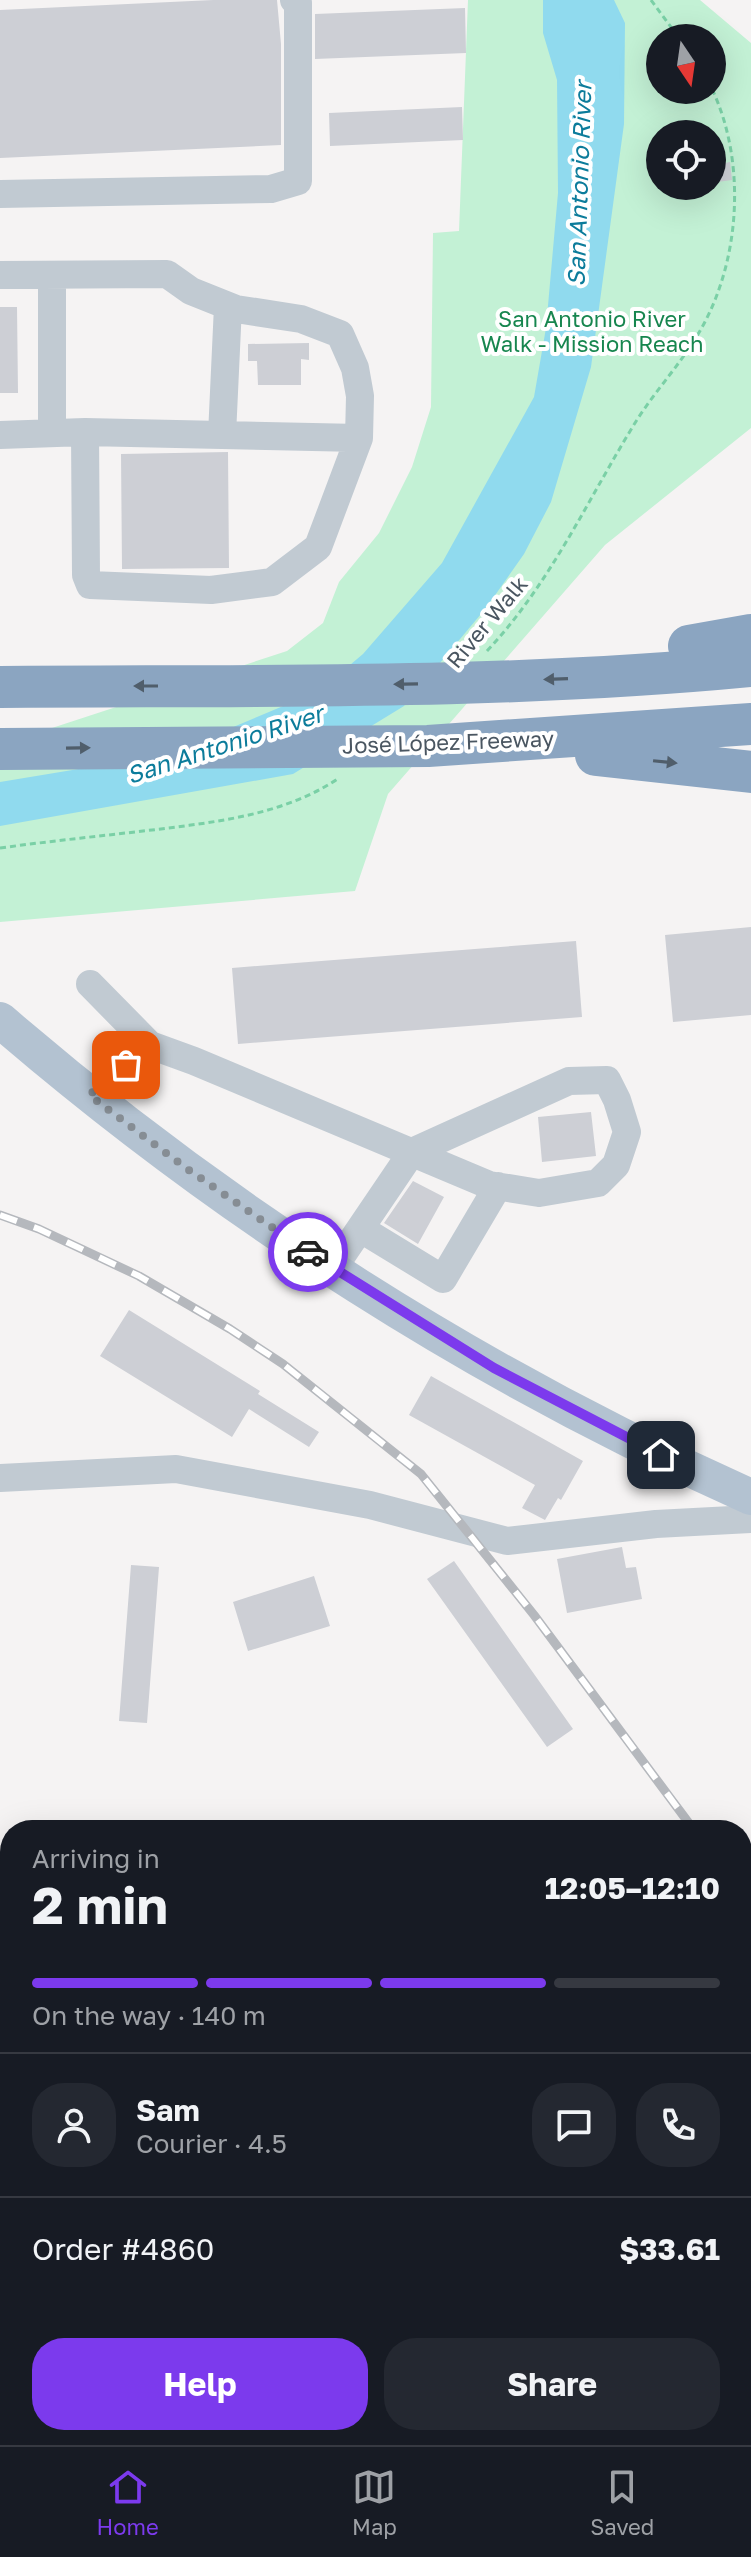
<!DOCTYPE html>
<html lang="en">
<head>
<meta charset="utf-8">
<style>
  :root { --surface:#171b24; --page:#242831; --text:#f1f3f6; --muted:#9ea1a6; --line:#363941; --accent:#7c3aed }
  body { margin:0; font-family:"Golos Text",sans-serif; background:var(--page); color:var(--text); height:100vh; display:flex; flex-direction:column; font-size:30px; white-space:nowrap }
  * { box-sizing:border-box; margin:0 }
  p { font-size:26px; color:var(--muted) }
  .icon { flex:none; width:44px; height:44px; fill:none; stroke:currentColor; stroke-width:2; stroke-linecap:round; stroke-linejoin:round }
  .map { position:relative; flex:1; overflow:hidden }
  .drawer { position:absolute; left:0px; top:1820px; width:752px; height:626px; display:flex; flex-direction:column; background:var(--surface); border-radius:32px 32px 0 0; box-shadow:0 8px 32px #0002 }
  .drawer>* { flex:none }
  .needle { width:52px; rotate:167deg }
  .tools { position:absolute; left:646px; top:24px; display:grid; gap:16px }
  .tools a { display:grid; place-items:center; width:80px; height:80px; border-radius:50%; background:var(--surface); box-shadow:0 8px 32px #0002; font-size:40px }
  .pin { position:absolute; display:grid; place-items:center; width:68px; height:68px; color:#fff; margin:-34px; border-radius:16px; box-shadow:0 4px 12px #0006 }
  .courier { position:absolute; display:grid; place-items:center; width:80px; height:80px; margin:-40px; border:6px solid #7c3aed; border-radius:50%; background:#fff; color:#222; box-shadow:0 2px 10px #0007 }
  .summary em { font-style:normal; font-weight:700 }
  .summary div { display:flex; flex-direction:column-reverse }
  .summary { display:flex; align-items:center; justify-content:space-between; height:136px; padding:0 32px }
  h1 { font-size:52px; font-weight:700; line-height:60px }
  .bar { display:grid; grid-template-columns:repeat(4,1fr); gap:12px 8px; align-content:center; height:96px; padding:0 32px }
  .bar i { height:10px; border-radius:6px; background:var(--line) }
  .bar .current { background:var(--accent) }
  .bar p { grid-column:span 4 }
  .line { display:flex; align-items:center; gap:20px; padding:0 32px; border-top:2px solid var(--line) }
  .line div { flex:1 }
  .round { display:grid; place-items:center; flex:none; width:84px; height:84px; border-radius:32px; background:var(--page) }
  .action { display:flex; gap:16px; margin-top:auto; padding:16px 32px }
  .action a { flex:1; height:92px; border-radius:32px; background:var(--accent); color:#fff; font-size:32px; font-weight:700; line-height:92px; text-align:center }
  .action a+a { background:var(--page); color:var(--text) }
  .tab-bar { display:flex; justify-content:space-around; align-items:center; height:112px; border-top:2px solid var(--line); background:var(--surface); font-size:22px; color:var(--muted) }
  .tab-bar a { display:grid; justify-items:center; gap:4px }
  .tab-bar .current { color:var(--accent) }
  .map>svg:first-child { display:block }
  .green { fill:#c3f1d5; fill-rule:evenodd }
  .water { fill:#90daee }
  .building { fill:#cdcfd5 }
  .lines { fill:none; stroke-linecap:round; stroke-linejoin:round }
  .path { stroke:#7ad0a6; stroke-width:3; stroke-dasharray:6 4; stroke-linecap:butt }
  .minor { stroke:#c1cad2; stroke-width:28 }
  .major { stroke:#b3c2d1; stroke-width:36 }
  .highway { stroke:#8ba5c1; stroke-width:42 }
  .rail-casing { stroke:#b5b8bd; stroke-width:9 }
  .rail { stroke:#fff; stroke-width:6; stroke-dasharray:18; stroke-linecap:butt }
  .oneway { fill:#505e6b }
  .done { stroke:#868d94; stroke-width:8; stroke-dasharray:0 14.4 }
  .route { stroke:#7c3aed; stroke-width:10 }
  .labels { text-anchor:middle; stroke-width:8; stroke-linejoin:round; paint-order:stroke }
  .park-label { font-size:22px; fill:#17864f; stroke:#fff }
  .street-label { font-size:22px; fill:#4a5661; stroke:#fff }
  .water-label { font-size:24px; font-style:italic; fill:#0c7c9b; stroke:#fff }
</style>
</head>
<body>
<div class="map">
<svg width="751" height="2445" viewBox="0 0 751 2445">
  <rect width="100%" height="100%" fill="#f5f3f3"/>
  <path class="green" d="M468 0H700L751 43V428L605 545 388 794 355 891 0 922V745L287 651 323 623 339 582 379 533 412 467 431 407 433 233 459 231ZM660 38H712V90H660ZM660 134H712V186H660Z"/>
  <path class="water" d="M543 0H614L625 23 624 124 591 367 551 502 524 554 486 608 404 706 293 774 0 826V782L169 754 319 691 363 654 442 563 534 397 546 328 558 193 557 80 543 33Z"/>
  <path class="building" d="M213 0H277L281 44V145L0 158V10Z
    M465 8 466 53 315 59V14Z
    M462 107 463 140 330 146 329 113Z
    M730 162 732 180 717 182 715 165Z
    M0 307H17L18 393H0Z
    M309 343V360L301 359V385H258L257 361H248V344Z
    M228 452 229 568 122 569 121 454Z
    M751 927V1015L673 1022 665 935Z
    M576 941 582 1017 238 1044 232 968Z
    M591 1112 596 1156 542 1162 538 1117Z
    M413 1181 444 1197 418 1244 384 1223Z
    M129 1310 260 1391 258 1394 319 1432 309 1447 249 1409 232 1437 100 1356Z
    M431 1376 583 1461 561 1500 558 1498 545 1520 522 1508 535 1485 409 1415Z
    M622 1547 626 1568 636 1567 642 1599 567 1613 557 1559Z
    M454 1561 573 1729 547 1747 427 1579Z
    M131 1565 159 1567 147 1723 119 1721Z
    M314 1576 330 1626 248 1651 233 1602Z"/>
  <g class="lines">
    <path class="path" d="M651 0 679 38
      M487 651C550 584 587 501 635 423 653 394 677 368 695 339 740 269 748 165 712 89
      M0 848C51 841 101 836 152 830 217 822 284 815 339 778"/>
    <path class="minor" d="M0 194 271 189 298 181V3L294 0
      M0 275 167 274 191 291 236 309 301 319 340 334 355 368 360 396 359 438 318 547 272 582 211 590 90 585 86 575 85 432
      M52 275V433
      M0 435 85 432 359 438
      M222 435 228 306
      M90 984 150 1045
      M89 1095 150 1045 194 1061 489 1185 539 1193 598 1183 616 1165 627 1132 617 1100 607 1080 569 1081 412 1152 332 1270
      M361 1229 443 1279 498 1186
      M0 1478 176 1469 370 1505 507 1541 656 1524 751 1519
      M751 2344V2346"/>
    <path class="major" d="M0 1020C225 1214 479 1376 751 1497"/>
    <path class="highway" d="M689 646 751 635
      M0 687C250 685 502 690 751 666
      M0 749 428 746 751 724
      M596 755 751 772"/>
    <defs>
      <path id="rail" d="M0 1215 39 1229 139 1276 230 1329 283 1364 421 1474 534 1615 694 1830
        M742 1895 751 1907"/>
    </defs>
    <use href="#rail" class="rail-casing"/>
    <use href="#rail" class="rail"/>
  </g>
  <defs><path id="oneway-solid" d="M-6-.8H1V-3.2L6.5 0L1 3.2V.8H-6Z" transform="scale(2)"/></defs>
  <g class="oneway">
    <use href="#oneway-solid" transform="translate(556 679) rotate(178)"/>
    <use href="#oneway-solid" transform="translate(406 684) rotate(179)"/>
    <use href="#oneway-solid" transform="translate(146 686) rotate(180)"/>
    <use href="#oneway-solid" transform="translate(78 748) rotate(-1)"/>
    <use href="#oneway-solid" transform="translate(665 762) rotate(6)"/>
  </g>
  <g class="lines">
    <path class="done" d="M126 1065 89 1095 186 1168 308 1252"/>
    <path class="route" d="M308 1252 494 1368 661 1455"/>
  </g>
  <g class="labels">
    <g class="park-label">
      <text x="592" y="327">San Antonio River<tspan x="592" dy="25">Walk - Mission Reach</tspan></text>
    </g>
    <g class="street-label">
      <text transform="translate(487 622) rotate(-50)" y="8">River Walk</text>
      <text transform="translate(448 742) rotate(-2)" y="8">José López Freeway</text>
    </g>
    <g class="water-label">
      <text transform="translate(580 184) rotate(-88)" y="8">San Antonio River</text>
      <text transform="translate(225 745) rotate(-18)" y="8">San Antonio River</text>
    </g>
  </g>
</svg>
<div class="tools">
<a><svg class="needle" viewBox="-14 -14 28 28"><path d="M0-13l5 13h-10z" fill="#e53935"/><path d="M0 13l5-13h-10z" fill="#9ea1a6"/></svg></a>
<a><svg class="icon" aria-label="locate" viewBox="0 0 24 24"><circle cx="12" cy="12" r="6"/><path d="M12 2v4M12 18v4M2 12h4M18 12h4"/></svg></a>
</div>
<div class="pin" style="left:126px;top:1065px;background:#ea580c"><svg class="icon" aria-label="bag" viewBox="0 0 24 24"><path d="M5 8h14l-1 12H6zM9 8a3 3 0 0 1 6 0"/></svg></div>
<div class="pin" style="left:661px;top:1455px;background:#1f2937"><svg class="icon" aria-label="home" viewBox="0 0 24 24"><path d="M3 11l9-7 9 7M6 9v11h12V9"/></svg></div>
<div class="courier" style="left:308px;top:1252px"><svg class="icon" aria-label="car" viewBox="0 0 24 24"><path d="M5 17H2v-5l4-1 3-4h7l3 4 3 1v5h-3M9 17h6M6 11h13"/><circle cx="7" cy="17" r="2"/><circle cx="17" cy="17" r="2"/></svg></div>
<section class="drawer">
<div class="summary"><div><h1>2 min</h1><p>Arriving in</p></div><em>12:05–12:10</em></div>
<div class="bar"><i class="current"></i><i class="current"></i><i class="current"></i><i></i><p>On the way · 140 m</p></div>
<div class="line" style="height:144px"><a class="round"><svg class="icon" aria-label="person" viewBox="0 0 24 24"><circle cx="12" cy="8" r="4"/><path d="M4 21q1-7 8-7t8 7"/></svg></a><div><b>Sam</b><p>Courier · 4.5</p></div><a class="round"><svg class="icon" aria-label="chat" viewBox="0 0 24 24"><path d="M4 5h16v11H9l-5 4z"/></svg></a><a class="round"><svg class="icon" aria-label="phone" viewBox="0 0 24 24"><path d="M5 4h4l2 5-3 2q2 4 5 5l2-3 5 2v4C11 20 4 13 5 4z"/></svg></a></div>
<div class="line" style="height:104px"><div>Order #4860</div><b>$33.61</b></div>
<div class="action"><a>Help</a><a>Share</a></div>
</section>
</div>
<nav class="tab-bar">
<a class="current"><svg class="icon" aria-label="home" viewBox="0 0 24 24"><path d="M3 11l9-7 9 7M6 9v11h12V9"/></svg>Home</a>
<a><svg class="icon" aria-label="map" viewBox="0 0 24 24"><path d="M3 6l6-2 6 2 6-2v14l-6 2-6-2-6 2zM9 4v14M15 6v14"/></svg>Map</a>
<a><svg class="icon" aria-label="saved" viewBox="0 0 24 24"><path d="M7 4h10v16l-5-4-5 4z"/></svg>Saved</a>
</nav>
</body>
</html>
